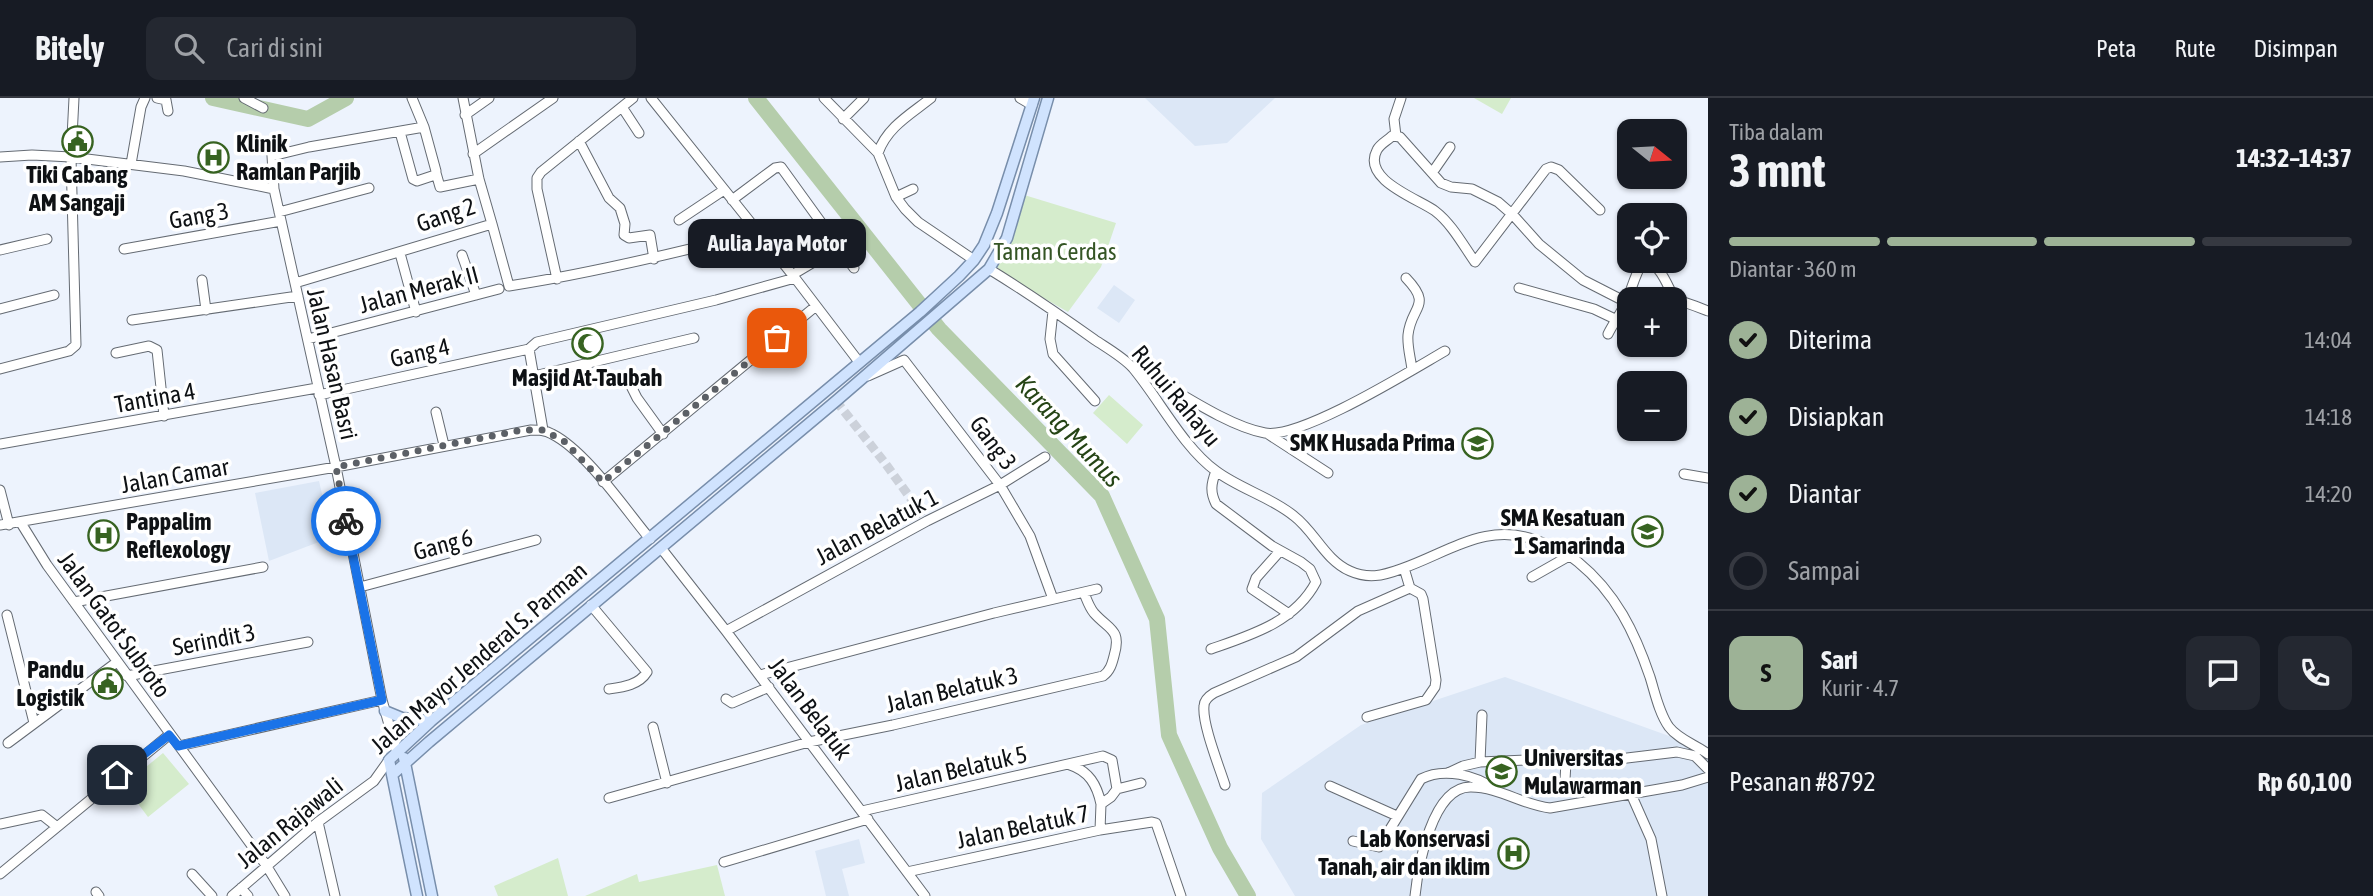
<!DOCTYPE html>
<html lang="id">
<head>
<meta charset="utf-8">
<style>
  :root { --surface:#171b24; --page:#242831; --text:#f1f3f6; --muted:#9ea1a6; --line:#363941; --accent:#9db296 }
  body { margin:0; font-family:"Asap Condensed",sans-serif; background:var(--page); color:var(--text); height:100vh; display:flex; flex-direction:column; font-size:26px; white-space:nowrap }
  * { box-sizing:border-box; margin:0 }
  p { font-size:23px; color:var(--muted) }
  .icon { flex:none; width:38px; height:38px; fill:none; stroke:currentColor; stroke-width:2; stroke-linecap:round; stroke-linejoin:round }
  .map { position:relative; flex:1; overflow:hidden }
  .panel { display:flex; flex-direction:column; background:var(--surface); width:665px }
  .panel>* { flex:none }
  .needle { width:46px; rotate:108deg }
  .tools { position:absolute; left:1617px; top:21px; display:grid; gap:14px }
  .tools a { display:grid; place-items:center; width:70px; height:70px; border-radius:14px; background:var(--surface); box-shadow:0 2px 5px #0004; font-size:35px }
  .pin { position:absolute; display:grid; place-items:center; width:60px; height:60px; color:#fff; margin:-30px; border-radius:14px; box-shadow:0 4px 10px #0006 }
  .courier { position:absolute; display:grid; place-items:center; width:70px; height:70px; margin:-35px; border:5px solid #1a73e8; border-radius:50%; background:#fff; color:#222; box-shadow:0 2px 9px #0007 }
  .bubble { position:absolute; height:49px; border-radius:14px; background:var(--surface); box-shadow:0 2px 5px #0004; font-size:23px; font-weight:700; line-height:49px; text-align:center }
  .head em { font-style:normal; font-weight:700 }
  .head div { display:flex; flex-direction:column-reverse }
  .head { display:flex; align-items:center; justify-content:space-between; height:119px; padding:0 21px }
  h1 { font-size:46px; font-weight:700; line-height:52px }
  .bar { display:grid; grid-template-columns:repeat(4,1fr); gap:10px 7px; align-content:center; height:84px; padding:0 21px }
  .bar i { height:9px; border-radius:5px; background:var(--line) }
  .bar .current { background:var(--accent) }
  .bar p { grid-column:span 4 }
  .line { display:flex; align-items:center; gap:18px; padding:0 21px; border-top:2px solid var(--line) }
  .line div { flex:1 }
  .round { display:grid; place-items:center; flex:none; width:74px; height:74px; border-radius:14px; background:var(--page) }
  ol { padding:0 21px; list-style:none }
  li { display:flex; align-items:center; gap:21px; height:77px }
  li p { margin-inline-start:auto }
  li .icon { padding:7px; border-radius:50%; background:var(--accent); color:#111; stroke-width:4 }
  li:last-child { color:var(--muted) }
  li i { width:38px; height:38px; border:4px solid var(--line); border-radius:50% }
  header { display:flex; align-items:center; gap:42px; box-sizing:border-box; height:98px; padding:0 35px; background:var(--surface); border-bottom:2px solid var(--line) }
  header strong { font-size:33px }
  nav { display:flex; gap:38px; margin-inline-start:auto; font-size:24px }
  .search { width:490px; height:63px; background:var(--page); display:flex; align-items:center; gap:18px; box-sizing:border-box; padding:0 24px; border-radius:14px; color:var(--muted); font-size:26px }
  main { display:flex; flex:1; min-height:0 }
  .map>svg:first-child { display:block }
  .built { fill:#dce7f6 }
  .green { fill:#d5eccc }
  .lines { fill:none; stroke-linecap:round; stroke-linejoin:round }
  .river { stroke:#b5cdab; stroke-width:16 }
  .minor-tunnel { stroke:#ccd1da; stroke-width:9; stroke-dasharray:9 4.5; stroke-linecap:butt }
  .minor-casing { stroke:#656b73; stroke-width:11 }
  .major-casing { stroke:#788eab; stroke-width:13 }
  .minor { stroke:#fff; stroke-width:9 }
  .major { stroke:#d0e3fe; stroke-width:10 }
  .done { stroke:#5c6066; stroke-width:7; stroke-dasharray:0 12.6 }
  .route { stroke:#1a73e8; stroke-width:9 }
  .labels { text-anchor:middle; stroke-width:7; stroke-linejoin:round; paint-order:stroke }
  .poi-label { font-size:24px; font-weight:bold; fill:#0e1114; stroke:#fff; text-anchor:end }
  .street-label { font-size:24px; fill:#0e1114; stroke:#fff }
  .park-label { font-size:24px; fill:#355525; stroke:#fff }
  .water-label { font-size:26px; font-style:italic; fill:#254415; stroke:#fff }
</style>
</head>
<body>
<header>
<strong>Bitely</strong>
<div class="search"><svg class="icon" aria-label="search" viewBox="0 0 24 24"><circle cx="10" cy="10" r="6"/><path d="M15 15l6 6"/></svg>Cari di sini</div>
<nav><a>Peta</a><a>Rute</a><a>Disimpan</a></nav>
</header>
<main>
<div class="map">
<svg width="1708" height="798" viewBox="0 0 1708 798">
  <rect width="100%" height="100%" fill="#edf3fd"/>
  <path class="built" d="M1145 0H1275L1227 45 1195 48Z
    M1114 187 1135 202 1119 225 1097 210Z
    M319 383 332 439 269 463 255 395Z
    M1505 579 1708 652V798H1295L1261 741 1262 695 1361 627Z
    M859 741 865 765 842 771 849 798H826L815 753Z"/>
  <path class="green" d="M1474 0H1511L1502 16Z
    M1021 96 1116 125 1101 169 1068 214 1014 183 993 166Z
    M1109 297 1143 327 1127 346 1093 315Z
    M163 655 189 686 148 719 124 687Z
    M558 760 568 798H498L494 788Z
    M717 767 725 798H585L637 776 639 784Z"/>
  <g class="lines">
    <path class="river" d="M213 0 308 21 346 0
      M756 0 939 231 1102 398 1157 521 1169 637 1220 750 1248 798"/>
    <path class="minor-tunnel" d="M836 303 885 365 927 423"/>
    <defs>
      <path id="minor" d="M157 0 166 2 168 13
        M244 0 263 10
        M651 0 795 180 859 264
        M824 0 878 55 896 99 905 111 918 124 974 162
        M1020 0 1032 7
        M622 9 639 35
        M465 17 489 0
        M843 21 864 0
        M400 34 413 81 417 83 435 77 436 73 424 29 412 0
        M1396 38 1394 21 1401 0
        M579 43 609 100 620 110 625 126 624 137 629 140 650 137 654 161
        M878 55C887 29 911 16 931 0
        M473 56 553 0
        M0 59 32 57 71 59 184 73 274 91
        M131 66 141 9 145 0
        M436 75 440 89 479 81
        M1432 75 1450 49
        M896 99 913 91
        M732 102 775 70 781 69 854 170
        M1600 112 1559 72 1551 69 1546 71 1475 164C1463 147 1452 126 1435 113 1419 101 1361 82 1377 52 1380 46 1387 43 1392 38L1400 39 1441 85 1451 89 1472 91 1498 104 1513 117 1539 146 1583 182 1626 204 1629 203
        M279 114 369 90
        M679 122 724 92
        M492 126 509 188C593 175 676 155 758 134
        M124 151 281 123
        M0 152 47 141
        M462 157 476 197
        M401 159 416 214
        M989 171C1025 193 1060 217 1095 242 1107 250 1123 259 1133 270 1159 301 1183 349 1216 373 1240 391 1271 399 1294 418 1315 434 1325 462 1350 473 1368 481 1382 478 1401 471 1450 454 1487 422 1541 444 1554 450 1567 455 1578 464 1616 495 1635 535 1650 579 1655 595 1659 615 1669 629 1678 641 1696 647 1708 656
        M792 177 839 149
        M1406 180C1433 208 1411 208 1408 237 1407 249 1411 261 1412 272
        M557 181 537 91V80L541 74 633 0
        M202 182 206 212
        M295 185 492 126 479 81 463 0
        M1519 190 1594 211 1615 221
        M1636 201C1661 194 1685 204 1708 213
        M0 211 54 197
        M1053 213 1050 241 1053 256 1095 303
        M132 222 298 198
        M1608 236C1614 224 1622 214 1627 202 1632 190 1635 177 1642 165 1659 161 1667 187 1674 200
        M308 241 499 191
        M529 251 537 244 716 202 795 180
        M529 251 543 332
        M116 255 149 248 157 252 164 318
        M1136 270C1172 289 1226 328 1265 335 1301 341 1410 273 1445 253
        M0 271 69 253 76 247 71 59 74 0
        M534 278 694 240
        M868 278 904 262 1000 387 1030 438 1053 501
        M630 286 637 300 663 336
        M319 297 529 251
        M436 314 444 347
        M1268 336 1328 375
        M0 346 317 290
        M1684 376 1708 380
        M603 384 816 208
        M0 392 9 427
        M21 425 47 467 266 767 285 798
        M0 427 336 369 531 332C539 332 545 332 552 336 586 353 625 411 650 441
        M661 450 726 533 925 798
        M1280 453 1256 480 1252 491 1289 516
        M1532 479 1569 458
        M360 489 536 442
        M74 504 263 469
        M591 507 647 574C639 587 623 589 609 591
        M7 517 34 625
        M726 533 927 423 1000 387 1045 359
        M1211 551C1251 537 1295 524 1316 484L1310 471 1301 464 1272 448 1216 406C1210 394 1211 386 1216 373
        M760 577 994 515 1097 491
        M127 578 308 544
        M726 601 732 605 769 589
        M1482 617 1480 664 1547 661 1594 664 1677 654 1695 658 1708 671
        M1367 619 1426 602 1435 589 1436 582 1423 501 1421 496 1410 490 1404 470
        M653 629 667 685
        M8 645 117 564
        M179 648 382 602
        M397 655 382 602 336 369 274 91 272 58 309 49 424 29
        M1070 667C1089 673 1097 687 1101 706
        M1448 675 1463 668 1480 664
        M1565 682 1566 664
        M1225 687C1219 668 1202 626 1204 608 1204 602 1209 598 1214 595L1296 559 1358 513 1410 490
        M1330 688 1397 718
        M1117 691 1141 685
        M1631 696 1651 741 1662 798
        M609 700 809 644 893 627 1103 578C1110 573 1112 566 1114 558 1122 531 1109 532 1094 515 1089 509 1087 502 1084 495
        M862 713 1103 658 1112 662 1117 691 1111 699 1101 706 1100 732
        M318 724 335 798
        M0 726 42 717 56 728
        M1353 743 1379 749 1421 681C1444 669 1476 677 1496 692
        M724 764 868 721
        M907 774 1100 732 1152 724 1156 725 1181 798
        M0 776 169 637
        M192 776 212 798
        M241 790 248 798
        M96 794 99 798
        M232 798 318 724 374 683 389 662
        M1415 798C1418 769 1432 688 1471 689 1499 689 1523 707 1550 710L1682 687 1708 679"/>
      <path id="major" d="M385 613 402 620 431 623
        M404 660 432 798
        M392 677 429 644 836 303 989 171 1007 140 1048 0
        M417 798 389 662 431 623 920 214 959 178 974 162 984 147 997 115 1034 0"/>
    </defs>
    <use href="#minor" class="minor-casing"/>
    <use href="#major" class="major-casing"/>
    <use href="#minor" class="minor"/>
    <use href="#major" class="major"/>
  </g>
  <g class="lines">
    <path class="done" d="M346 423 336 369 522 332H543L564 343 603 384 777 240"/>
    <path class="route" d="M117 677 169 637 178 648 382 602 346 423"/>
  </g>
  <defs>
    <symbol id="civic-ring" viewBox="-11 -11 22 22"><circle r="9.5" fill="#fff" stroke="#376321" stroke-width="1.5"/><path d="M-.6-6.5H3V-4.5H.6V-3L4-1V1h2V6H-6V1h2V-1L-.6-3ZM-1.2 2.5V6h2.4V2.5Z" fill="#376321"/></symbol>
    <symbol id="hospital-ring" viewBox="-11 -11 22 22"><circle r="9.5" fill="#fff" stroke="#376321" stroke-width="1.5"/><path d="M-5-5h3v3.5h4V-5h3V5h-3V1.5h-4V5h-3Z" fill="#376321"/></symbol>
    <symbol id="mosque-ring" viewBox="-11 -11 22 22"><circle r="9.5" fill="#fff" stroke="#376321" stroke-width="1.5"/><path d="M3.5-4.9A6 6 0 1 0 3.5 4.9A5 5 0 1 1 3.5-4.9Z" fill="#376321"/></symbol>
    <symbol id="school-ring" viewBox="-11 -11 22 22"><circle r="9.5" fill="#fff" stroke="#376321" stroke-width="1.5"/><path d="M0-5L7-2L0 1L-7-2ZM-4 1L0 2.5L4 1V4Q0 6-4 4Z" fill="#376321"/></symbol>
    <symbol id="university-ring" viewBox="-11 -11 22 22"><circle r="9.5" fill="#fff" stroke="#376321" stroke-width="1.5"/><path d="M0-5L7-2L0 1L-7-2ZM-4 1L0 2.5L4 1V4Q0 6-4 4Z" fill="#376321"/></symbol>
  </defs>
  <g fill-rule="evenodd">
    <use href="#civic-ring" x="60" y="26" width="35" height="35"/>
    <use href="#hospital-ring" x="196" y="42" width="35" height="35"/>
    <use href="#mosque-ring" x="570" y="228" width="35" height="35"/>
    <use href="#school-ring" x="1460" y="328" width="35" height="35"/>
    <use href="#school-ring" x="1630" y="416" width="35" height="35"/>
    <use href="#hospital-ring" x="86" y="420" width="35" height="35"/>
    <use href="#civic-ring" x="90" y="568" width="35" height="35"/>
    <use href="#university-ring" x="1484" y="656" width="35" height="35"/>
    <use href="#hospital-ring" x="1496" y="738" width="35" height="35"/>
  </g>
  <g class="labels">
    <g class="poi-label">
      <text x="236" y="54" text-anchor="start">Klinik<tspan x="236" dy="28">Ramlan Parjib</tspan></text>
      <text x="77" y="85" text-anchor="middle">Tiki Cabang<tspan x="77" dy="28">AM Sangaji</tspan></text>
      <text x="587" y="288" text-anchor="middle">Masjid At-Taubah</text>
      <text x="1455" y="353">SMK Husada Prima</text>
      <text x="1625" y="428">SMA Kesatuan<tspan x="1625" dy="28">1 Samarinda</tspan></text>
      <text x="126" y="432" text-anchor="start">Pappalim<tspan x="126" dy="28">Reflexology</tspan></text>
      <text x="84" y="580">Pandu<tspan x="84" dy="28">Logistik</tspan></text>
      <text x="1524" y="668" text-anchor="start">Universitas<tspan x="1524" dy="28">Mulawarman</tspan></text>
      <text x="1490" y="749">Lab Konservasi<tspan x="1490" dy="28">Tanah, air dan iklim</tspan></text>
    </g>
    <g class="street-label">
      <text transform="translate(446 117) rotate(-19)" y="8">Gang 2</text>
      <text transform="translate(199 118) rotate(-10)" y="8">Gang 3</text>
      <text transform="translate(419 192) rotate(-15)" y="8">Jalan Merak II</text>
      <text transform="translate(420 255) rotate(-13)" y="8">Gang 4</text>
      <text transform="translate(332 266) rotate(77)" y="8">Jalan Hasan Basri</text>
      <text transform="translate(1176 298) rotate(50)" y="8">Ruhui Rahayu</text>
      <text transform="translate(155 300) rotate(-10)" y="8">Tantina 4</text>
      <text transform="translate(993 345) rotate(53)" y="8">Gang 3</text>
      <text transform="translate(175 378) rotate(-10)" y="8">Jalan Camar</text>
      <text transform="translate(877 429) rotate(-28)" y="8">Jalan Belatuk 1</text>
      <text transform="translate(443 447) rotate(-15)" y="8">Gang 6</text>
      <text transform="translate(114 527) rotate(54)" y="8">Jalan Gatot Subroto</text>
      <text transform="translate(214 542) rotate(-11)" y="8">Serindit 3</text>
      <text transform="translate(479 560) rotate(-41)" y="8">Jalan Mayor Jenderal S. Parman</text>
      <text transform="translate(952 592) rotate(-13)" y="8">Jalan Belatuk 3</text>
      <text transform="translate(810 611) rotate(53)" y="8">Jalan Belatuk</text>
      <text transform="translate(961 671) rotate(-13)" y="8">Jalan Belatuk 5</text>
      <text transform="translate(290 725) rotate(-39)" y="8">Jalan Rajawali</text>
      <text transform="translate(1023 729) rotate(-12)" y="8">Jalan Belatuk 7</text>
    </g>
    <g class="park-label">
      <text x="1055" y="162">Taman Cerdas</text>
    </g>
    <g class="water-label">
      <text transform="translate(1069 333) rotate(47)" y="9">Karang Mumus</text>
    </g>
  </g>
</svg>
<div class="tools">
<a><svg class="needle" viewBox="-14 -14 28 28"><path d="M0-13l5 13h-10z" fill="#e53935"/><path d="M0 13l5-13h-10z" fill="#9ea1a6"/></svg></a>
<a><svg class="icon" aria-label="locate" viewBox="0 0 24 24"><circle cx="12" cy="12" r="6"/><path d="M12 2v4M12 18v4M2 12h4M18 12h4"/></svg></a>
<a>+</a>
<a>−</a>
</div>
<div class="pin" style="left:777px;top:240px;background:#ea580c"><svg class="icon" aria-label="bag" viewBox="0 0 24 24"><path d="M5 8h14l-1 12H6zM9 8a3 3 0 0 1 6 0"/></svg></div>
<div class="pin" style="left:117px;top:677px;background:#1f2937"><svg class="icon" aria-label="home" viewBox="0 0 24 24"><path d="M3 11l9-7 9 7M6 9v11h12V9"/></svg></div>
<div class="courier" style="left:346px;top:423px"><svg class="icon" aria-label="bike" viewBox="0 0 24 24"><circle cx="6" cy="16" r="4"/><circle cx="18" cy="16" r="4"/><path d="M6 16l4-8h5l3 8M10 8l3 8H6M13 5h3"/></svg></div>
<div class="bubble" style="left:688px;top:121px;width:178px">Aulia Jaya Motor</div>
</div>
<section class="panel">
<div class="head"><div><h1>3 mnt</h1><p>Tiba dalam</p></div><em>14:32–14:37</em></div>
<div class="bar"><i class="current"></i><i class="current"></i><i class="current"></i><i></i><p>Diantar · 360 m</p></div>
<ol>
<li><svg class="icon" aria-label="check" viewBox="0 0 24 24"><path d="M5 12l5 5 9-10"/></svg>Diterima<p>14:04</p></li>
<li><svg class="icon" aria-label="check" viewBox="0 0 24 24"><path d="M5 12l5 5 9-10"/></svg>Disiapkan<p>14:18</p></li>
<li><svg class="icon" aria-label="check" viewBox="0 0 24 24"><path d="M5 12l5 5 9-10"/></svg>Diantar<p>14:20</p></li>
<li><i></i>Sampai</li>
</ol>
<div class="line" style="height:126px"><b class="round" style="background:var(--accent);color:#111">S</b><div><b>Sari</b><p>Kurir · 4.7</p></div><a class="round"><svg class="icon" aria-label="chat" viewBox="0 0 24 24"><path d="M4 5h16v11H9l-5 4z"/></svg></a><a class="round"><svg class="icon" aria-label="phone" viewBox="0 0 24 24"><path d="M5 4h4l2 5-3 2q2 4 5 5l2-3 5 2v4C11 20 4 13 5 4z"/></svg></a></div>
<div class="line" style="height:91px"><div>Pesanan #8792</div><b>Rp 60,100</b></div>
</section>
</main>
</body>
</html>
